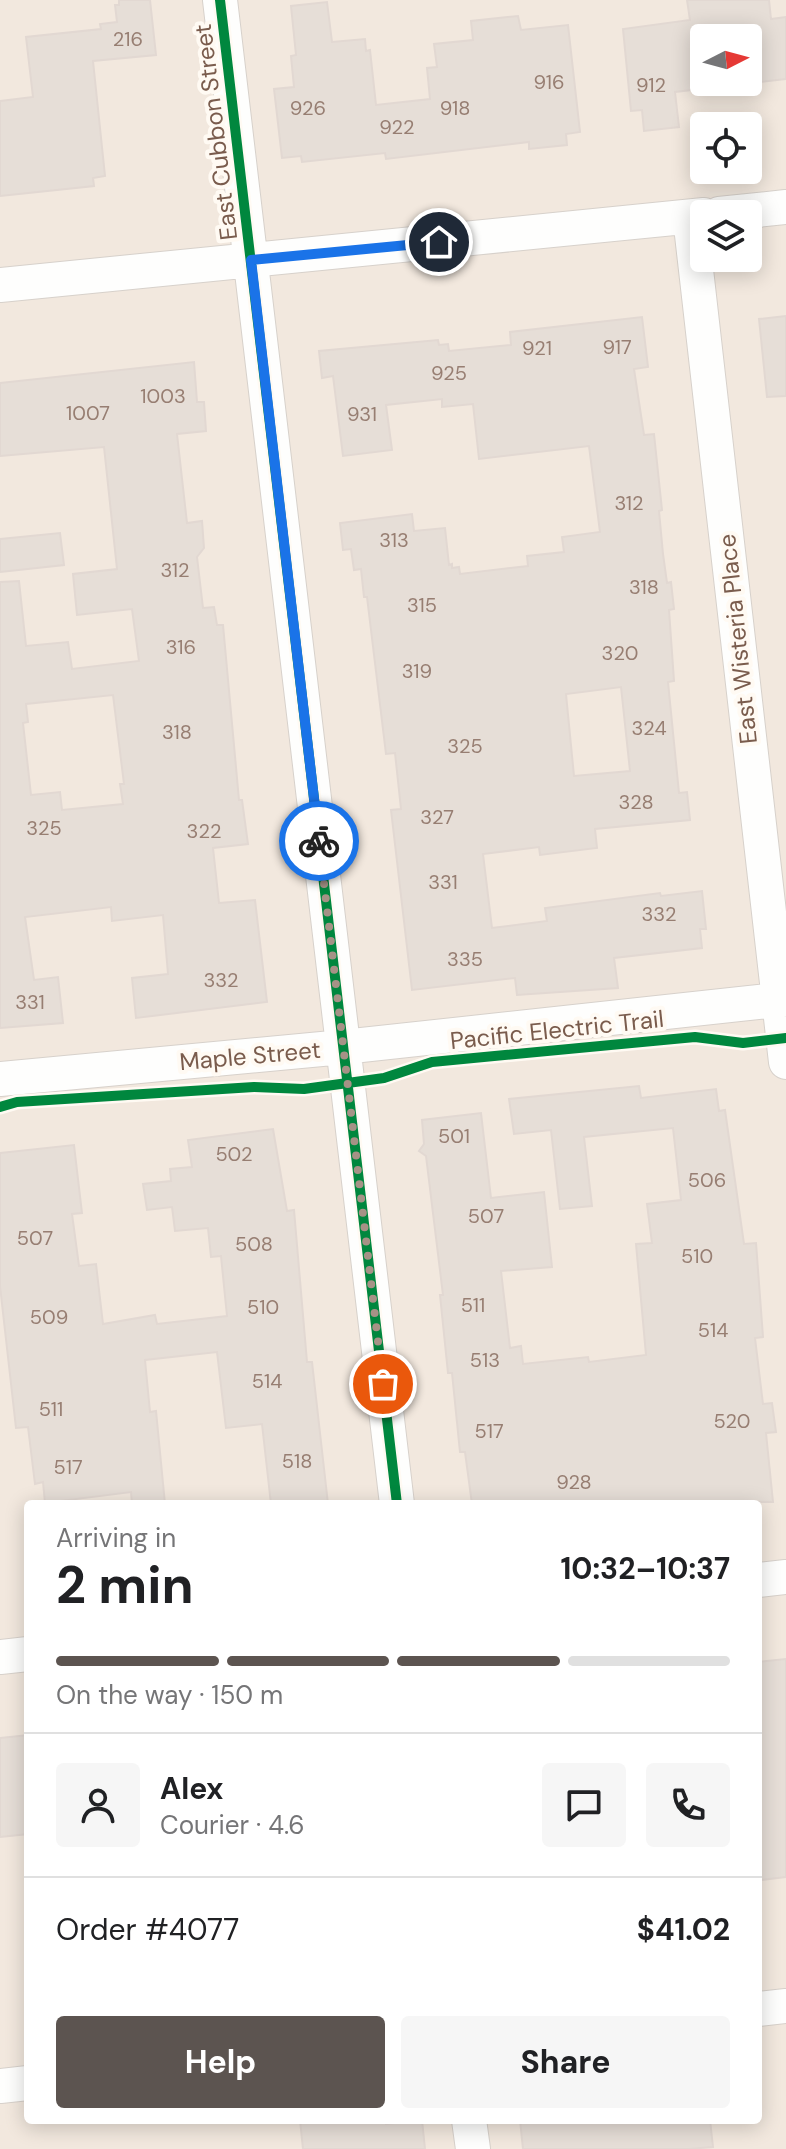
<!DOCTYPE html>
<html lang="en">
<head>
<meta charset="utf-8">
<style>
  :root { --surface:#fff; --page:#f6f6f6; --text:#202124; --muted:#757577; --line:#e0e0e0; --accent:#5c5450 }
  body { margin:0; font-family:"DM Sans",sans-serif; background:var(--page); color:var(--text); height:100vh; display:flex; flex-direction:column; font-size:30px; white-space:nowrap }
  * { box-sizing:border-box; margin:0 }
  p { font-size:26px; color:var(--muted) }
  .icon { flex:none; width:44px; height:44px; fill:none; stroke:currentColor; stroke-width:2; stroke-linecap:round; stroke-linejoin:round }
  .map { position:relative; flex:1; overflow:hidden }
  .panel { position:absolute; left:24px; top:1500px; width:738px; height:624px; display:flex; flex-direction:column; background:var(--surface); border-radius:8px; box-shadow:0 4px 20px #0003 }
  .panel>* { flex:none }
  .needle { width:52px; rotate:84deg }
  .controls { position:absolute; left:690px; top:24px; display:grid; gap:16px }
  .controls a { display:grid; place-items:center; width:72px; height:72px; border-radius:8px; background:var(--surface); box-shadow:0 4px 20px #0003; font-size:40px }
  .pin { position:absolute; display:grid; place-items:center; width:68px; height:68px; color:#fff; margin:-34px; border:4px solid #fff; border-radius:50%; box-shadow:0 2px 8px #0007 }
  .courier { position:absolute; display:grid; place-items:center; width:80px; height:80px; margin:-40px; border:6px solid #1a73e8; border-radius:50%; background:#fff; color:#222; box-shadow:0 2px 10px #0007 }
  .overview em { font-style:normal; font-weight:700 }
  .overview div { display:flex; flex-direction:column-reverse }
  .overview { display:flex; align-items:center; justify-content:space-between; height:136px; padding:0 32px }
  h1 { font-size:52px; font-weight:700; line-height:60px }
  .bar { display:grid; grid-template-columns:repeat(4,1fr); gap:12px 8px; align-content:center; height:96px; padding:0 32px }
  .bar i { height:10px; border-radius:6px; background:var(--line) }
  .bar .active { background:var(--accent) }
  .bar p { grid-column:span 4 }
  .line { display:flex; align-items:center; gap:20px; padding:0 32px; border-top:2px solid var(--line) }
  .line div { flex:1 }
  .round { display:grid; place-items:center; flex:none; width:84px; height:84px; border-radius:8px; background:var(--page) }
  .primary-button { display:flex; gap:16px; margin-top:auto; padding:16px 32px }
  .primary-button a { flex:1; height:92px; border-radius:8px; background:var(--accent); color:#fff; font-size:32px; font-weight:700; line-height:92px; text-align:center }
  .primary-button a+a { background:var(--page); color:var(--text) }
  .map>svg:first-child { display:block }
  .residential { fill:#f2e8de; fill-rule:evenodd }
  .building { fill:#e6ded7; stroke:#e2d8d2; stroke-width:2; fill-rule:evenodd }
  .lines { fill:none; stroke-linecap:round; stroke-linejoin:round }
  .minor-casing { stroke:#d7d1cb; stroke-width:36 }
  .minor { stroke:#fefefd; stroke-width:34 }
  .cycleway-casing { stroke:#fffaf3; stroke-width:15 }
  .cycleway { stroke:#00873e; stroke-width:10 }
  .done { stroke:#a69286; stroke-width:8; stroke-dasharray:0 14.4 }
  .route { stroke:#1a73e8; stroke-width:10 }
  .labels { text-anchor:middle; stroke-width:8; stroke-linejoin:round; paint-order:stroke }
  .number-label { font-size:20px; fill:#977e72 }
  .street-label { font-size:24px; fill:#7a5c4d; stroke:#fffaf3 }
</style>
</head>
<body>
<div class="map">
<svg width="786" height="2149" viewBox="0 0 786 2149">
  <rect width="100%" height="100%" fill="#f9f5f0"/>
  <path class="residential" d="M0 0H786V2149H0ZM704 38H748V82H704ZM704 126H748V170H704ZM704 214H748V258H704ZM28 1504H758V2120H28Z"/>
  <path class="building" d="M119 0H150L156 55 93 61 105 176 93 178 94 186 0 196V101L33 97 26 37 101 29 100 24 117 22 115 5H119Z
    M687 0H769L771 19 786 17V79L675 92 679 127 644 131 642 110 631 111 623 29 690 20ZM704 38H748V82H704Z
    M327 2 332 42 365 39 366 51 370 50 376 105 430 99 427 68 437 67 434 44 473 40 471 21 518 16 521 30 568 25 580 132 566 134 567 145 529 149V142L386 159 385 153 302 162 301 156 282 158 274 89 294 87 291 56 296 55 291 6Z
    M786 316V396L767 397 759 319Z
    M642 317 648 367 634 369 644 435 654 434 662 510 659 511 663 554 667 583 671 582 674 609 669 610 674 681 668 682 679 793 687 792 690 820 595 829 597 848 540 855 539 847 483 854 492 928 547 921 545 908 660 893 661 896 702 891 706 929H700L702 948 614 958 618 988 517 995 515 978 412 990 391 810 401 809 395 753 386 754 367 597H364L361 569 354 570 351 549 343 550 340 523 412 514 414 531 445 528 449 565 452 564V568L459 567 460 574 528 566 527 556 564 552 562 537 600 532 589 446 479 459 473 404 442 407V399L386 405 392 450 343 456 333 376 322 378 319 351 438 340 439 345 448 344 449 351 511 345 510 332ZM621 687 630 771 574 776 566 694Z
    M194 362 197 402H204L206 431 177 434 187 523 202 521 204 548 197 557 203 608 214 607 217 625H223L239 800H242L248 844 213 848 219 903 255 900 267 1002 136 1018 132 978 168 974 163 915 112 921 111 907 25 917 34 980 58 977 63 1023 0 1028V582L19 581 26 646 68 642 72 669 139 661 132 609 77 615 73 574 117 569 104 447 0 456V383ZM113 695 124 784H120L123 804 62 810 60 792 31 795 23 723 28 722 26 704Z
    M60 533 64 565 0 572V539Z
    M639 1086 641 1098 716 1089 719 1111 725 1110 744 1244 756 1243 763 1337 755 1338 763 1404 772 1403 776 1432 766 1433 773 1502 472 1504 465 1452H460L452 1373H448L440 1295H443L426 1156 419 1151 424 1144 422 1120 481 1113 491 1198 544 1192 552 1267 501 1271 510 1348 521 1346 523 1364 588 1357 589 1362 646 1355 636 1244 652 1243 647 1204 681 1200 673 1128 584 1137 592 1206 560 1209 551 1130 514 1134 509 1099Z
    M273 1129 287 1211 294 1210 307 1362H312L328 1504H271L262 1424 226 1428 217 1352 145 1360 150 1412 156 1411 165 1504H132L131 1492 45 1503 43 1482 35 1484 28 1427 16 1428 0 1286V1153L74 1145 82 1213 72 1214 79 1266 96 1264 103 1324 155 1315 157 1324 227 1316 221 1256 211 1257 208 1228 175 1231 172 1207 147 1210 143 1184 171 1181 170 1169 192 1167 188 1140Z
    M786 1659V1877L761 1880 760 1871H758V1662Z
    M28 1735V1834L0 1837V1738Z
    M300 2120H385L386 2124 422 2120 425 2149H303Z
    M520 2120H710L713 2147 689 2149H523Z"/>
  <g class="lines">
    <defs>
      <path id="minor" d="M220 0 397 1504
        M719 214 786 207
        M690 217 786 1062
        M0 285 704 215
        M0 1079 343 1047 786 999
        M758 1580 786 1577
        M0 1657 28 1654
        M758 2009 786 2006
        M0 2086 28 2083
        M469 2120 473 2149"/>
    </defs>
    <use href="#minor" class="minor-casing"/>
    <use href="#minor" class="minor"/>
    <defs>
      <path id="cycleway" d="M220 0 397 1504
        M0 1107 17 1102 254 1087 304 1089 384 1078 432 1062 695 1037 743 1043 786 1038"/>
    </defs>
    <use href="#cycleway" class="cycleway-casing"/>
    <use href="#cycleway" class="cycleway"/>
  </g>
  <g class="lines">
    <path class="done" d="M319 841 383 1384"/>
    <path class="route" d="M319 841 251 260 439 242"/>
  </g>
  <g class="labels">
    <g class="number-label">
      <text x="128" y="46">216</text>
      <text x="549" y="89">916</text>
      <text x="651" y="92">912</text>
      <text x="308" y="115">926</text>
      <text x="455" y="115">918</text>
      <text x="397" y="134">922</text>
      <text x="617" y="354">917</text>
      <text x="537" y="355">921</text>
      <text x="449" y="380">925</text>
      <text x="163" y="403">1003</text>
      <text x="88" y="420">1007</text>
      <text x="362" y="421">931</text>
      <text x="629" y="510">312</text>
      <text x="394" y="547">313</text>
      <text x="175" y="577">312</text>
      <text x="644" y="594">318</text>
      <text x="422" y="612">315</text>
      <text x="181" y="654">316</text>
      <text x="620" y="660">320</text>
      <text x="417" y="678">319</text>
      <text x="649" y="735">324</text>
      <text x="177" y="739">318</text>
      <text x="465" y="753">325</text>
      <text x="636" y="809">328</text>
      <text x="437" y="824">327</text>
      <text x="44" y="835">325</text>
      <text x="204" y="838">322</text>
      <text x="443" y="889">331</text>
      <text x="659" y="921">332</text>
      <text x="465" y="966">335</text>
      <text x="221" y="987">332</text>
      <text x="30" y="1009">331</text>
      <text x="454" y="1143">501</text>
      <text x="234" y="1161">502</text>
      <text x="707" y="1187">506</text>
      <text x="486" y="1223">507</text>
      <text x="35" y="1245">507</text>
      <text x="254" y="1251">508</text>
      <text x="697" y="1263">510</text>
      <text x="473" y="1312">511</text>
      <text x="263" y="1314">510</text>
      <text x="49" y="1324">509</text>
      <text x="713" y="1337">514</text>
      <text x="485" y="1367">513</text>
      <text x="267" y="1388">514</text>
      <text x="51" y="1416">511</text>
      <text x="732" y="1428">520</text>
      <text x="489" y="1438">517</text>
      <text x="297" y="1468">518</text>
      <text x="68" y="1474">517</text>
      <text x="574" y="1489">928</text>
    </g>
    <g class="street-label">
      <text transform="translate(216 132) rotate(-97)" y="8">East Cubbon Street</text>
      <text transform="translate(738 639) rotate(-96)" y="8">East Wisteria Place</text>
      <text transform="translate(557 1030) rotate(-6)" y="8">Pacific Electric Trail</text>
      <text transform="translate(250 1056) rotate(-5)" y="8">Maple Street</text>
    </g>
  </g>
</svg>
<div class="controls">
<a><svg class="needle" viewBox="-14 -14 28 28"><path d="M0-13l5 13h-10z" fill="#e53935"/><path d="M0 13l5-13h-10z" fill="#757577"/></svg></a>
<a><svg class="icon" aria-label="locate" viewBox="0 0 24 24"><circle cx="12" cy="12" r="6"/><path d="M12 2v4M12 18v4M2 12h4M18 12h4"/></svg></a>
<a><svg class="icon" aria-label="layers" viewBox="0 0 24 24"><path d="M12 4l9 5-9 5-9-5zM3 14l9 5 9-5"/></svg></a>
</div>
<div class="pin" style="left:383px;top:1384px;background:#ea580c"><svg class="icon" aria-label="bag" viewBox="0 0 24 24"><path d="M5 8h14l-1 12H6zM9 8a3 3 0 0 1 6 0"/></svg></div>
<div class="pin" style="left:439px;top:242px;background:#1f2937"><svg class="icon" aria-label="home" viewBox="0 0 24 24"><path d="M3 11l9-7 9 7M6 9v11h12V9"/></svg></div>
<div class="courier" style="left:319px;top:841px"><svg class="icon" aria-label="bike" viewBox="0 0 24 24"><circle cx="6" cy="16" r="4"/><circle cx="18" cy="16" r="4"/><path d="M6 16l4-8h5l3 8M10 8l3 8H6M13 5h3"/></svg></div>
<section class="panel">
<div class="overview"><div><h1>2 min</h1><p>Arriving in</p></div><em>10:32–10:37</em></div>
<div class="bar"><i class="active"></i><i class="active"></i><i class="active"></i><i></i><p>On the way · 150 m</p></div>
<div class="line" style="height:144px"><a class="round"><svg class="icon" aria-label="person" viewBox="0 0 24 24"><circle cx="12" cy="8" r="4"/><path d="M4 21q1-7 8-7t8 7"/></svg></a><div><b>Alex</b><p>Courier · 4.6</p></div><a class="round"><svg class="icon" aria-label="chat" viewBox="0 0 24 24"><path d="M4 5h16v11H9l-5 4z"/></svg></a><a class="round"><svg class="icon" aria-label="phone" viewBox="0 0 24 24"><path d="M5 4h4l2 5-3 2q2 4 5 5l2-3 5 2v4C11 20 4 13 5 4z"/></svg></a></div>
<div class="line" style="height:104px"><div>Order #4077</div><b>$41.02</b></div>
<div class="primary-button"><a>Help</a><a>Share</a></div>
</section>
</div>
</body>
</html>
